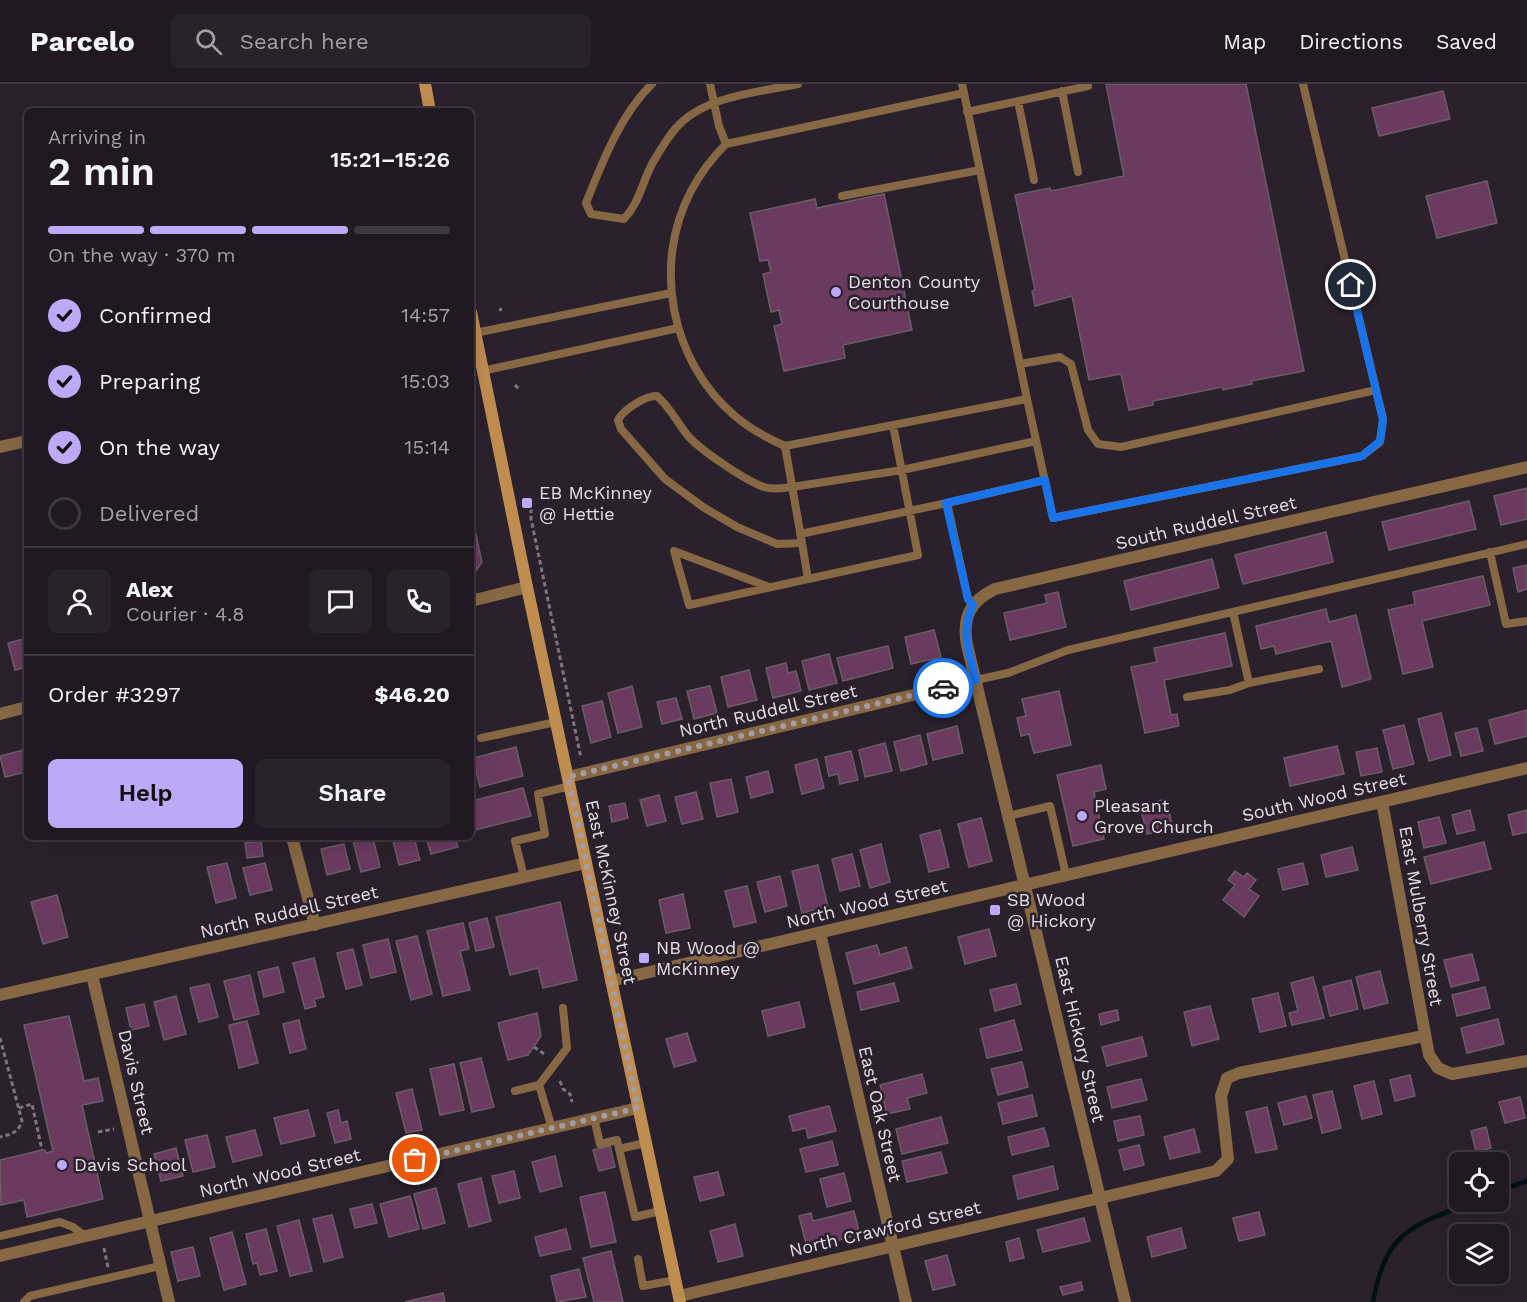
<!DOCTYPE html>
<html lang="en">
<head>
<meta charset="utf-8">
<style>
  :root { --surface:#201921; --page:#28222a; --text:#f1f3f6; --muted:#a2a0a5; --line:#3d383f; --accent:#bda9f5 }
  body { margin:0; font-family:"Work Sans",sans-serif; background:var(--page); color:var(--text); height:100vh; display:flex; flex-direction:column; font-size:22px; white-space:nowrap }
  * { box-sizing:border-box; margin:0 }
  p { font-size:20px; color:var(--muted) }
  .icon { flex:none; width:33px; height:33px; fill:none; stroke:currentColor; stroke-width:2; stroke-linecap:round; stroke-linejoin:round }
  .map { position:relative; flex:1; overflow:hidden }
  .details { position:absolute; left:24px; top:24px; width:450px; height:732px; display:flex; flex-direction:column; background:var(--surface); border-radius:9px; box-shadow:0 6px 24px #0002,0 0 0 2px var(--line) }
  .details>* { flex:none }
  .controls { position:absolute; left:1449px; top:1068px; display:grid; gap:12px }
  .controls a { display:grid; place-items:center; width:60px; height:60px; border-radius:9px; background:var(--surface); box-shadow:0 6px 24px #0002,0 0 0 2px var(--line); font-size:30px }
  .pin { position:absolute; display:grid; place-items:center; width:51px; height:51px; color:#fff; margin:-26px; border:3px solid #fff; border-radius:50%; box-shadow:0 2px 6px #0007 }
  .courier { position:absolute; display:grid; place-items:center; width:60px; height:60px; margin:-30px; border:4px solid #1a73e8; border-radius:50%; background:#fff; color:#222; box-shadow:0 2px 8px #0007 }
  .overview em { font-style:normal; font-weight:600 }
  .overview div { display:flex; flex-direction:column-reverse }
  .overview { display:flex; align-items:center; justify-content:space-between; height:102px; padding:0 24px }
  h1 { font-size:39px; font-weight:600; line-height:45px }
  .bar { display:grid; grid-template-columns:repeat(4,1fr); gap:9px 6px; align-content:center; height:72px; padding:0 24px }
  .bar i { height:8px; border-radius:4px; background:var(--line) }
  .bar .active { background:var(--accent) }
  .bar p { grid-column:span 4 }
  .line { display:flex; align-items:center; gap:15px; padding:0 24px; border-top:2px solid var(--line) }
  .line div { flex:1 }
  .round { display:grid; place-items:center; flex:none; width:63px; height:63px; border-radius:9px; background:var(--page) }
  ol { padding:0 24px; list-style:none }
  li { display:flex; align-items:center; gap:18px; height:66px }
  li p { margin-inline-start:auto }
  li .icon { padding:6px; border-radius:50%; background:var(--accent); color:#111; stroke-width:4 }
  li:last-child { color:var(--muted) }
  li i { width:33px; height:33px; border:3px solid var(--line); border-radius:50% }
  .action { display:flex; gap:12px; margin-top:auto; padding:12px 24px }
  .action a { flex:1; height:69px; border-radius:9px; background:var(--accent); color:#111; font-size:24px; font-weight:600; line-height:69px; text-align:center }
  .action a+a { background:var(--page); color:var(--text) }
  header { display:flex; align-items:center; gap:36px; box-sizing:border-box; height:84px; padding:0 30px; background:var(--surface); border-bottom:2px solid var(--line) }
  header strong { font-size:28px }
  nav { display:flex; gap:33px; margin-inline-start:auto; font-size:21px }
  .search { width:420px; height:54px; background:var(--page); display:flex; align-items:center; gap:15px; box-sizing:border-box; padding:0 21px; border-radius:9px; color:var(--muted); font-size:22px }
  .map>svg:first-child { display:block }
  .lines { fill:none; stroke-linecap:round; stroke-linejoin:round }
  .stream { stroke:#001016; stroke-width:4.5 }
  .building { fill:#6b3b5f; stroke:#6b5d67; stroke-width:1.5 }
  .path { stroke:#7d757f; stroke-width:3; stroke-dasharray:4.5 3; stroke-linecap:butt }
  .service { stroke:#876844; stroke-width:8 }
  .minor { stroke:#876844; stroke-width:12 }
  .secondary { stroke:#c08d51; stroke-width:12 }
  .done { stroke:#a49ca5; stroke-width:6; stroke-dasharray:0 10.8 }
  .route { stroke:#1a73e8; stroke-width:8 }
  .poi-dot { fill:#bda9f5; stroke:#2a212c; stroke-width:2 }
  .labels { text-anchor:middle; stroke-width:5; stroke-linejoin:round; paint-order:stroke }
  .poi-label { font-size:18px; fill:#e5dfe6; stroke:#2a212c; text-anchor:start }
  .street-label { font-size:18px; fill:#e5dfe6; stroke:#2a212c }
</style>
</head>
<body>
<header>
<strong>Parcelo</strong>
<div class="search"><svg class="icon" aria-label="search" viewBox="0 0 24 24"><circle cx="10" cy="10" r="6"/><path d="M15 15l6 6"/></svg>Search here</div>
<nav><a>Map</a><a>Directions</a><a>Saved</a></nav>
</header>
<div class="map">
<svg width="1527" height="1218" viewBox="0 0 1527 1218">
  <rect width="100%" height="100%" fill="#2a212c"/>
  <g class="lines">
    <path class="stream" d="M1498 1107 1527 1097
      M1373 1218C1386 1147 1411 1142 1473 1118"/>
  </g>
  <path class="building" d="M1106 0H1246L1304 287 1251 297 1252 300 1223 306 1222 303 1153 317V321L1129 326 1121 290 1089 296 1072 212 1035 222 1032 207 1035 206 1015 111 1050 104 1051 107 1124 92Z
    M1443 7 1450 35 1379 52 1372 24Z
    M1487 97 1497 139 1437 154 1426 112Z
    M884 110 912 246 843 261 845 274 784 287 774 242 782 240 779 226 771 228 763 190 771 188 768 176 760 177 750 129 815 115 817 124Z
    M1527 404V435L1501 441 1494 412Z
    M1469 417 1476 445 1389 466 1382 438Z
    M471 428 482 478 471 494Z
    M1326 448 1333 478 1243 500 1235 471Z
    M1212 475 1219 504 1131 526 1124 497Z
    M1527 481V505L1518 508 1513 484Z
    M1483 492 1490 521 1422 537 1433 583 1403 590 1388 526 1415 520 1413 508Z
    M1058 508 1066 543 1010 556 1004 529 1047 519 1045 511Z
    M1326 525 1329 538 1356 531 1371 595 1342 603 1331 557 1276 570 1274 562 1261 565 1256 542Z
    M934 546 941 573 911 580 905 553Z
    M1225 549 1232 582 1164 596 1171 631 1177 630 1179 642 1145 649 1131 583 1157 578 1154 564Z
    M27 554V583L15 586 8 559Z
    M888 562 893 584 843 597 837 574Z
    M829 570 837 599 809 606 802 577Z
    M786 579 788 589 796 587 801 607 773 614 766 584Z
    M749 586 757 616 728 623 721 593Z
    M632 602 642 643 618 649 608 609Z
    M710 602 717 629 694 635 687 607Z
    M1059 607 1071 661 1034 669 1029 650 1021 652 1017 634 1026 632 1022 615Z
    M676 614 682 635 662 640 657 618Z
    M602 617 611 653 591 659 582 622Z
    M1527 626V652L1495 660 1489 636Z
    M1441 629 1451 671 1429 677 1418 635Z
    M1404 641 1414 680 1393 685 1383 646Z
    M957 642 963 669 933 676 927 650Z
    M1477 644 1483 667 1461 672 1455 649Z
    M920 651 927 680 901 687 894 658Z
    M885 659 892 687 865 693 859 666Z
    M1337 662 1344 690 1290 702 1284 674Z
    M516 663 523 692 480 703 473 674Z
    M1377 664 1382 688 1361 692 1356 668Z
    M27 665V688L5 693 0 672Z
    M851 667 858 696 840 700 838 690 829 692 825 673Z
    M817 675 824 704 802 710 795 681Z
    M1101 681 1106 705 1094 708 1104 755 1073 762 1057 691Z
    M768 687 773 708 751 714 746 693Z
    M731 695 738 728 717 733 710 699Z
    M523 704 531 732 471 747V717Z
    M696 708 703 735 682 740 675 713Z
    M659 711 666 737 647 742 640 716Z
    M1166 715 1173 744 1147 750 1140 722Z
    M625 719 628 734 612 738 609 722Z
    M1470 726 1475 746 1457 750 1452 731Z
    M1527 726V748L1513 751 1508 731Z
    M1439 733 1446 759 1424 764 1418 738Z
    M981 734 992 777 969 783 958 740Z
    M940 746 949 783 929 788 920 751Z
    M352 753H373L380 783 361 788Z
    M392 753H414L420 776 399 781Z
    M426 753H455L458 763 431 770Z
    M261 757 263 772 247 774 245 759Z
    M1484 758 1491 785 1431 800 1424 773Z
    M344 760 350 785 327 791 321 765Z
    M881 760 890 798 870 804 860 766Z
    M1352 763 1358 786 1326 793 1321 771Z
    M852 770 860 802 840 807 832 775Z
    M227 779 236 814 216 819 207 783Z
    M265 779 272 806 250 811 243 784Z
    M1303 779 1308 800 1283 806 1278 785Z
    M818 781 828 823 802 829 792 787Z
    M1235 787 1244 793 1247 789 1256 796 1249 805 1259 812 1244 833 1223 816 1235 801 1228 796Z
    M780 792 787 822 765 828 757 798Z
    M747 802 756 838 734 843 725 807Z
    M683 810 690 844 666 849 659 816Z
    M57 811 68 853 43 860 31 818Z
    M560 818 577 896 543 904 538 884 510 891 496 833Z
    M487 834 494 863 476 867 469 839Z
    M463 839 469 865 460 867 470 906 443 912 427 847Z
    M989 845 996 872 965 880 958 853Z
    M417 852 432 910 411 916 396 857Z
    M388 855 396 888 371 894 363 861Z
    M877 861 880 871 906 863 912 884 854 900 846 869Z
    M353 865 362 901 346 905 337 869Z
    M1472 870 1479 896 1451 903 1444 876Z
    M314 874 324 913 314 915 316 922 305 925 293 879Z
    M278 883 284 908 264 913 258 888Z
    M1380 887 1388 919 1364 925 1356 893Z
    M250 891 259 930 234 936 224 897Z
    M1313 893 1324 934 1292 941 1289 929 1298 927 1291 899Z
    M1351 896 1358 925 1330 932 1323 903Z
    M894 899 899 917 861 926 857 908Z
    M209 900 218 933 199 938 190 904Z
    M1016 900 1021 920 995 927 990 906Z
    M1485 903 1490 924 1457 932 1452 911Z
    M1278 909 1286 942 1260 948 1252 915Z
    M176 912 186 950 164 956 154 918Z
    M799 918 805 943 768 952 762 927Z
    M144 920 149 942 131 946 126 924Z
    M1210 922 1219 955 1192 962 1184 928Z
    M1117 926 1119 936 1101 941 1099 930Z
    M537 929 541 952 528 971 508 976 498 939Z
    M69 932 84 997 98 994 103 1017 82 1021 103 1115 27 1133 24 1116 1 1121 0 1076 42 1066H45L46 1069 53 1067 24 941Z
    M1498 935 1504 960 1467 969 1461 944Z
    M299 936 306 965 290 969 283 940Z
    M1014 936 1022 966 987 974 980 945Z
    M247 937 258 979 239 984 229 941Z
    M687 949 696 977 674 983 666 955Z
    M1142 953 1147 972 1107 982 1102 963Z
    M481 974 494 1023 472 1028 460 979Z
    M1022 978 1028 1003 998 1011 991 985Z
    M454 980 464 1026 440 1031 430 985Z
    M922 990 927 1009 907 1014 910 1025 887 1030 880 1001Z
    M1410 991 1415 1012 1395 1017 1390 996Z
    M1141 995 1147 1016 1112 1024 1107 1003Z
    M1374 997 1382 1030 1362 1035 1354 1002Z
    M412 1005 422 1046 406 1049 396 1009Z
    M1332 1007 1341 1044 1322 1049 1313 1011Z
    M1032 1011 1037 1032 1003 1040 998 1019Z
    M1306 1012 1312 1034 1284 1041 1278 1019Z
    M1520 1013 1525 1034 1505 1039 1499 1018Z
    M829 1022 836 1047 808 1054 806 1044 793 1047 789 1032Z
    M1267 1023 1277 1065 1256 1069 1246 1028Z
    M308 1026 315 1052 281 1060 274 1034Z
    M338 1026 341 1039 347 1037 351 1055 335 1059 327 1029Z
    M1140 1032 1144 1051 1118 1057 1114 1037Z
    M941 1033 948 1059 902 1070 896 1045Z
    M1486 1043 1491 1064 1476 1068 1471 1047Z
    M1044 1044 1049 1062 1012 1071 1008 1053Z
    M1194 1045 1200 1068 1170 1075 1164 1053Z
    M255 1046 262 1071 233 1078 226 1053Z
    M207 1051 215 1083 193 1088 185 1056Z
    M832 1057 838 1081 806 1088 800 1065Z
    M1139 1061 1144 1081 1124 1086 1119 1066Z
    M610 1062 615 1083 599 1087 593 1066Z
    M176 1064 183 1092 161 1097 154 1070Z
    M941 1068 947 1089 907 1098 902 1077Z
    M555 1072 562 1102 540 1108 532 1078Z
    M1053 1082 1058 1105 1018 1115 1013 1092Z
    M514 1087 520 1114 499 1119 492 1092Z
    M718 1088 724 1111 700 1117 694 1093Z
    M844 1089 851 1117 827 1123 820 1095Z
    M481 1094 491 1137 469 1143 458 1100Z
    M436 1104 445 1139 423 1145 414 1110Z
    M605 1108 616 1158 591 1163 580 1113Z
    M410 1112 419 1145 389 1153 380 1120Z
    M372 1120 377 1139 355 1144 350 1125Z
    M854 1127 860 1151 807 1164 799 1132 811 1129 813 1137Z
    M1259 1128 1265 1151 1239 1157 1233 1134Z
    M332 1131 343 1173 324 1178 313 1135Z
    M1084 1134 1090 1157 1043 1168 1037 1146Z
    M299 1136 312 1187 290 1192 277 1142Z
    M735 1140 743 1172 718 1178 710 1147Z
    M1181 1144 1186 1164 1152 1173 1147 1153Z
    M266 1145 277 1187 260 1191 257 1179 253 1180 246 1150Z
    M566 1145 571 1165 540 1172 535 1153Z
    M232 1148 246 1200 224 1206 210 1154Z
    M1019 1154 1024 1174 1010 1177 1006 1158Z
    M193 1163 200 1192 178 1197 171 1168Z
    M611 1167 623 1218H594L583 1174Z
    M947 1171 955 1201 933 1206 925 1177Z
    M579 1185 586 1213 557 1218 551 1192Z
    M1081 1198 1083 1206 1063 1211 1060 1203Z
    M443 1209 445 1218H405Z"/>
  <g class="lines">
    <path class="path" d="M500 227 501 224
      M515 301 519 305
      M531 417V435L581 674
      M0 954 22 1037C18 1049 12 1050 0 1053
      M534 963 546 971
      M560 997 563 1005 570 1010 572 1018
      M19 1024 32 1020 42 1066
      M98 1048 114 1045
      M104 1164 108 1183"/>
    <path class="service" d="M652 0C620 31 602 79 586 119L591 130 624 135C640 118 642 98 653 78 660 67 667 54 676 44 703 12 759 8 798 0
      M710 0 719 42 726 60
      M962 0 964 9
      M1062 7 1078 88
      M964 9 1027 315 785 362C767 354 750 345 735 332 671 278 652 181 691 107 700 90 712 74 726 60Z
      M1018 17 1034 96
      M967 28 1088 2
      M842 112 980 86
      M475 249 671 209
      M1020 280 1060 273 1071 280 1088 346 1098 360 1121 363 1376 306
      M482 287 678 244
      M1027 315 1053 434 1362 372 1380 358 1383 335 1303 0
      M785 362 802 459 777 460 737 443 703 423 665 395 621 345 618 336C623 326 646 311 657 312 670 323 678 340 689 353 702 367 746 397 764 403 773 406 783 404 792 403L902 386 1036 357
      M800 450 947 419
      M1490 468 1506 540 1527 537
      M808 495 918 471 893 341
      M769 503 674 467 689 521 808 495 802 459
      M973 521 968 515 947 419 1045 396
      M1233 528 1249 599 1319 585
      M976 596 1008 589 1068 566 1527 460
      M1187 613 1230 606 1249 599
      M481 654 556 638
      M1008 732 1050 722 1066 791
      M524 793 515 757 545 750 538 710 570 702
      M515 1007 539 1001
      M594 1034 600 1060 617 1056 635 1133 660 1127
      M552 1044 539 1001 567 964 563 924
      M619 1065 645 1059
      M0 1152 60 1138 73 1143 85 1152
      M638 1175 643 1202 675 1196
      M24 1218 30 1212 160 1182"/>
    <path class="minor" d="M0 363 27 357
      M471 517 527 503
      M0 630 27 623
      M568 693 976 596
      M1382 718 1429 971 1438 984 1452 990 1527 977
      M292 753 315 841
      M820 849 906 1218
      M92 891 169 1218
      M611 897 1527 684
      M0 911 586 779
      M0 1172 638 1024
      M679 1212 1216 1087 1228 1075 1221 1012 1227 994 1239 989 1424 952
      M1125 1218 967 561C962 533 970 517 995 505L1527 383"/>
    <path class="secondary" d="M425 0 430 27
      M471 228 527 503 680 1218"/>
  </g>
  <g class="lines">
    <path class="done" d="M415 1076 638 1024 568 693 943 604"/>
    <path class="route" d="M943 604 976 596C969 568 960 548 973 521L968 515 946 419 1045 396 1053 434 1362 372 1380 357 1383 336 1351 201"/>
  </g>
  <g class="poi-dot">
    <circle cx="836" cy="208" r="6"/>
    <rect x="521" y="413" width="12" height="12" rx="3"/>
    <circle cx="1082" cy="732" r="6"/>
    <rect x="989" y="820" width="12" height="12" rx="3"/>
    <rect x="638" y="868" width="12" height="12" rx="3"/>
    <circle cx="62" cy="1081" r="6"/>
  </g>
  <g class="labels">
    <g class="poi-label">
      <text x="848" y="204">Denton County<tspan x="848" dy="21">Courthouse</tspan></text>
      <text x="539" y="415">EB McKinney<tspan x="539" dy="21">@ Hettie</tspan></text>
      <text x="1094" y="728">Pleasant<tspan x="1094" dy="21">Grove Church</tspan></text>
      <text x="1007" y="822">SB Wood<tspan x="1007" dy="21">@ Hickory</tspan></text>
      <text x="656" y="870">NB Wood @<tspan x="656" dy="21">McKinney</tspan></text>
      <text x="74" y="1087">Davis School</text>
    </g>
    <g class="street-label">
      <text transform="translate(1206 439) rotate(-13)" y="6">South Ruddell Street</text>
      <text transform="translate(768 627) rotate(-13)" y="6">North Ruddell Street</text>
      <text transform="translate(1324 713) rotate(-13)" y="6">South Wood Street</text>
      <text transform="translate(611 808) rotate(78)" y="6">East McKinney Street</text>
      <text transform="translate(867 820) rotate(-13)" y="6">North Wood Street</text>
      <text transform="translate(289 828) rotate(-13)" y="6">North Ruddell Street</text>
      <text transform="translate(1421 832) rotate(80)" y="6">East Mulberry Street</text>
      <text transform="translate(1080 955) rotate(77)" y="6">East Hickory Street</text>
      <text transform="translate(136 998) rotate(77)" y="6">Davis Street</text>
      <text transform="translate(880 1030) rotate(77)" y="6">East Oak Street</text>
      <text transform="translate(280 1089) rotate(-13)" y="6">North Wood Street</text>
      <text transform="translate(885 1145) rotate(-13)" y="6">North Crawford Street</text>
    </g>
  </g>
</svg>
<div class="controls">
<a><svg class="icon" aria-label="locate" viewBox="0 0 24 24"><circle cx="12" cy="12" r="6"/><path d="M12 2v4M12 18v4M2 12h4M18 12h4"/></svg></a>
<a><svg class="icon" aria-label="layers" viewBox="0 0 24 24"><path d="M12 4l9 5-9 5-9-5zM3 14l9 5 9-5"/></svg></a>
</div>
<div class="pin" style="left:415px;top:1076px;background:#ea580c"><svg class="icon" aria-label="bag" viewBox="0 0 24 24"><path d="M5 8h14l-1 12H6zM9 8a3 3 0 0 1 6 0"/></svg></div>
<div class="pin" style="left:1351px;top:201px;background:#1f2937"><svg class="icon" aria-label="home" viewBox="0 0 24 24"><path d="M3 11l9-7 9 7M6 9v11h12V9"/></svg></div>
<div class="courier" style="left:943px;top:604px"><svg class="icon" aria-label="car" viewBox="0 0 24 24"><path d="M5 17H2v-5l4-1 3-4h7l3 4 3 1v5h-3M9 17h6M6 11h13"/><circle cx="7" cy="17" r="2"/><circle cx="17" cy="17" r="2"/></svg></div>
<section class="details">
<div class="overview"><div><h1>2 min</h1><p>Arriving in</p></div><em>15:21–15:26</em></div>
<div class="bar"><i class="active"></i><i class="active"></i><i class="active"></i><i></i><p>On the way · 370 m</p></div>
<ol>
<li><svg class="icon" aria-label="check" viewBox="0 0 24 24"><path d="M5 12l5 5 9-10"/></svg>Confirmed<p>14:57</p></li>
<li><svg class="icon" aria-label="check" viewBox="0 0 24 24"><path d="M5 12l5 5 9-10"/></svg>Preparing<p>15:03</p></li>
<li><svg class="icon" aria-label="check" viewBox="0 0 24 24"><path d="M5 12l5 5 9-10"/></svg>On the way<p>15:14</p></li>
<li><i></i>Delivered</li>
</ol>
<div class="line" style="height:108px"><a class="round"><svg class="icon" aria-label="person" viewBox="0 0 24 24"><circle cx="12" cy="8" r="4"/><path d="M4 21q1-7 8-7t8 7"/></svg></a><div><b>Alex</b><p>Courier · 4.8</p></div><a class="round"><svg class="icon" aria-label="chat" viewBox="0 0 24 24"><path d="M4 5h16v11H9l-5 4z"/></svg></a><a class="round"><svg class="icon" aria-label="phone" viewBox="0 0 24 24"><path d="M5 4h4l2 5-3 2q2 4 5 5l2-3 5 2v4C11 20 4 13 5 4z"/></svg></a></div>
<div class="line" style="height:78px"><div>Order #3297</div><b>$46.20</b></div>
<div class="action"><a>Help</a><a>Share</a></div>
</section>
</div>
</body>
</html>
